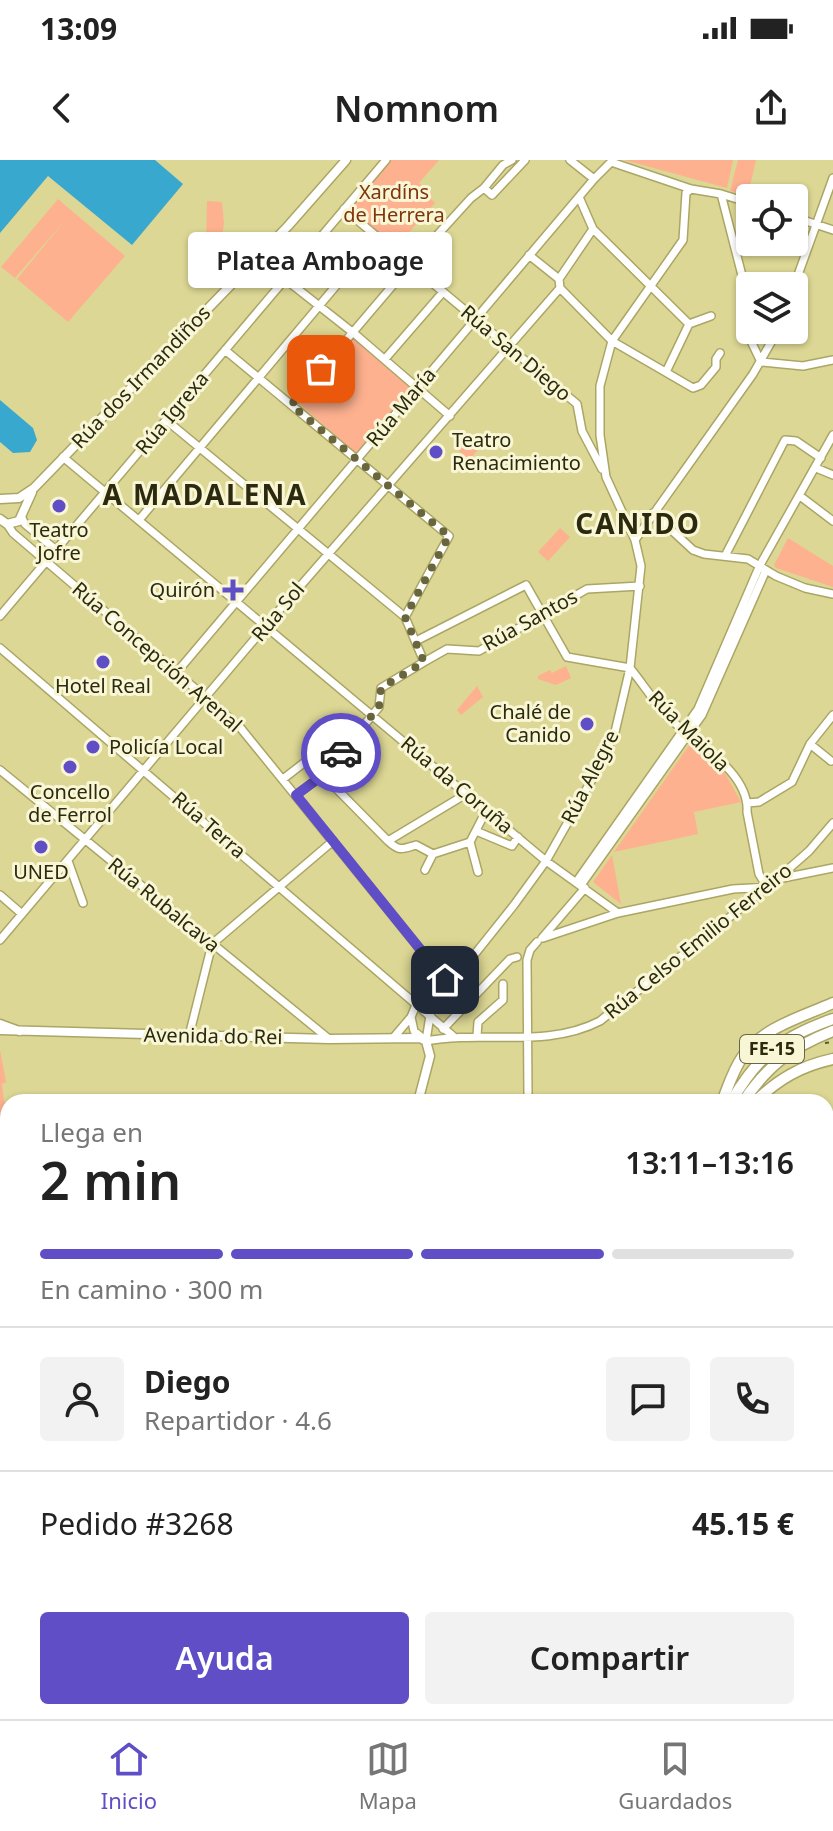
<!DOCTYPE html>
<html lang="es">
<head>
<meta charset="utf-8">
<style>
  :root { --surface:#fff; --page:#f2f2f2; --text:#222; --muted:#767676; --line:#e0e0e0; --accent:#5f4ec6 }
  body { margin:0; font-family:"Noto Sans",sans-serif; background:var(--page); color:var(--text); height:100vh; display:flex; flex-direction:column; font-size:30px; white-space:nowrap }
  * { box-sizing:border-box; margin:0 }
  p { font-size:26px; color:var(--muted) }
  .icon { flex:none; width:44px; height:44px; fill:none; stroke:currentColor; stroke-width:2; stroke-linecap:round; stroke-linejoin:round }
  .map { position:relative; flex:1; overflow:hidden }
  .side { position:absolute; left:0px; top:934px; width:834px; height:626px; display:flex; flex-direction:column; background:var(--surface); border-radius:24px 24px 0 0; box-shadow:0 2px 6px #0004 }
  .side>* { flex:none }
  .fabs { position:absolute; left:736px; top:24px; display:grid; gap:16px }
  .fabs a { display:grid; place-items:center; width:72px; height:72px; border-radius:8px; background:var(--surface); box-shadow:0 2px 6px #0004; font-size:40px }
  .pin { position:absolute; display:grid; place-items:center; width:68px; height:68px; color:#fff; margin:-34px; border-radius:16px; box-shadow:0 4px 12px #0006 }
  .courier { position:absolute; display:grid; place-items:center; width:80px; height:80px; margin:-40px; border:6px solid #5f4ec6; border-radius:50%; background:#fff; color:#222; box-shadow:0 2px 10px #0007 }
  .bubble { position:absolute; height:56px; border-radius:8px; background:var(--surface); box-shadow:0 2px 6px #0004; font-size:26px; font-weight:600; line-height:56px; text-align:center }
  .head em { font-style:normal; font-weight:600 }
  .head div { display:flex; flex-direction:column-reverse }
  .head { display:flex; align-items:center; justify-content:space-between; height:136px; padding:0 40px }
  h1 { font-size:52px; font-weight:600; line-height:60px }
  .bar { display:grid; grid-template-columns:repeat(4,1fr); gap:12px 8px; align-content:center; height:96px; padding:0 40px }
  .bar i { height:10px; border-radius:6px; background:var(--line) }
  .bar .on { background:var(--accent) }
  .bar p { grid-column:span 4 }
  .line { display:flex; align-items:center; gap:20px; padding:0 40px; border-top:2px solid var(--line) }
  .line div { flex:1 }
  .round { display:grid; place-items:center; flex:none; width:84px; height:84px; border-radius:8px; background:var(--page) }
  .action { display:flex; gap:16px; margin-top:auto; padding:16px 40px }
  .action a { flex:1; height:92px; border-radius:8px; background:var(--accent); color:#fff; font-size:32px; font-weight:600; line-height:92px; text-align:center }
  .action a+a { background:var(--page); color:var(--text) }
  .status { display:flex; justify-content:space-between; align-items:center; height:56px; padding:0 40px; background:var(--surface); direction:ltr }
  .status svg { height:22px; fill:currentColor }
  header { display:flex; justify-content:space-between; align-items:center; height:104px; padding:0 40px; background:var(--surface); font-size:36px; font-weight:600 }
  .menu { display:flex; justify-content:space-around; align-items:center; height:112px; border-top:2px solid var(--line); background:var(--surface); font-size:22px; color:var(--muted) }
  .menu a { display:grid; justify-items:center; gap:4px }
  .menu .on { color:var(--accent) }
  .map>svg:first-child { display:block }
  .green { fill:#feb18f }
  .water { fill:#38a8ce }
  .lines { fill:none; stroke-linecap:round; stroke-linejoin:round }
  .minor-casing { stroke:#aba665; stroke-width:10 }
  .major-casing { stroke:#aba665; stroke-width:11 }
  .highway-casing { stroke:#aba665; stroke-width:13 }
  .minor { stroke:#fff; stroke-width:7 }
  .major { stroke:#fff; stroke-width:8 }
  .highway { stroke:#fff; stroke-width:10 }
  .rail { stroke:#5b5832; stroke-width:2; stroke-dasharray:4 8; stroke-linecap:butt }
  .done { stroke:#69663d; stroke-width:8; stroke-dasharray:0 14.4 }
  .route { stroke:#5f4ec6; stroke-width:10 }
  .poi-dot { fill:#5f4ec6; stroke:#f8f6d5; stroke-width:3 }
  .labels { text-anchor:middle; stroke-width:6; stroke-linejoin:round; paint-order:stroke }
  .shield { fill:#f8f6d5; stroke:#68664a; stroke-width:2 }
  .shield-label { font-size:18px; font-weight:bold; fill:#2b290e }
  .park-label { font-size:20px; fill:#7f350c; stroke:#f8f6d5 }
  .street-label { font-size:20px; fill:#2b290e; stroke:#f8f6d5 }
  .poi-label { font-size:20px; fill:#2b290e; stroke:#f8f6d5 }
  .district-label { font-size:28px; font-weight:bold; letter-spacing:2px; fill:#2b290e; stroke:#f8f6d5 }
</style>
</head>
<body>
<div class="status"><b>13:09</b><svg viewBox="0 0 49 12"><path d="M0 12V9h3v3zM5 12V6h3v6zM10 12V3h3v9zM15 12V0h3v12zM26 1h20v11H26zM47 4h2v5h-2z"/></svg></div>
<header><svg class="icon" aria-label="back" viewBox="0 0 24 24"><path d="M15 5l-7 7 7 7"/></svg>Nomnom<svg class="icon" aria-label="share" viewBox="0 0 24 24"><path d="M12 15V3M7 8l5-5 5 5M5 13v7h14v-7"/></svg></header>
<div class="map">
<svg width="833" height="1559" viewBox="0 0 833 1559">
  <rect width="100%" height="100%" fill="#dcd794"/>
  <path class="green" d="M391 0H439L419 23 432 34 429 37 435 43 396 87 354 52 352 47Z
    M624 0H733L727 28Z
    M738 0H756L748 35 730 31Z
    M58 39 125 96 68 162 17 119 67 58 15 118 1 107Z
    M207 41 222 42 224 63 221 83 206 81Z
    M354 175 413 227 356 293 296 241Z
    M471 275 482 285 469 300 458 290Z
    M560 368 570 377 548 401 538 392Z
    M788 378 833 406V427L776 408 774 405Z
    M566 506 571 518 556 525 538 519V516L550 510 552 513Z
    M477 526 483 537 461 555 457 550Z
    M690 584H694L725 613 741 642 694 652 698 674 614 692Z
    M612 695 621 744 593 722Z
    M0 890 6 922 2 924 4 942 8 945V958L0 956Z
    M826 961H833V1015H826Z
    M826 1032 833 1035V1208L826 1210Z"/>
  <path class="water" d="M0 0H155L183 24 132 85 48 16 0 73Z
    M0 240 33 268 37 280 30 292 13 293 0 282Z"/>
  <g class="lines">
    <defs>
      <path id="minor" d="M570 0 594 19
        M484 28 492 35 525 0
        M691 29 686 33 683 80 612 181 693 228 701 225 716 207V199L720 193
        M721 34 745 127 750 179 761 202 803 206 833 200
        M344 49 577 244 582 271 602 309
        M794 57 833 70
        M593 69 689 164
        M285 119 356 175 450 256
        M559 119 593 69 579 37
        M794 126 833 18
        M689 164 711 156
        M225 190 449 376 405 457
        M385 199 443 132
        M666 212 689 164
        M291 245 410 105 471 38 484 28 503 5 512 0
        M166 260 405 457 422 497 424 502 381 528 379 547 323 615 296 635
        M63 297 546 701 618 753
        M816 308 833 315
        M800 336 833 361
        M653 353 693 390 704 394 748 399 776 416 805 428 833 434
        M22 358 25 364 56 390
        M139 360 377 77
        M7 364 13 373 239 566 445 820
        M635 380 753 214 778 170
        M725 396 785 280 796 281 821 298
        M0 456 386 0
        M416 481 526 425 567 497 630 508C643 524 655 543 669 558 694 582 750 612 747 652L759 714 767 727 733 729 618 753 543 778
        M0 488 453 876
        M424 502 447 489 479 491 587 429 640 426
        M177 512 594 19 611 2 691 29 721 34 750 43
        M810 584 831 601
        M0 610 329 879
        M323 615 388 681 466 634
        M283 619 305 602
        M747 643 759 642 792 622 810 584 833 555
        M476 671 512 686 518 677
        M388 681C400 692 402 689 416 685L433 694
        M470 682 478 712
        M433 694 470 682 486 651
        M68 701 83 743
        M425 710 433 694
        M778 719 833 708
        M577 721 698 549 760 405 833 275
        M581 725 702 555 766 410
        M0 735 22 754
        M542 778 585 728
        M0 780 269 462 560 128
        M416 845 442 827 445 820
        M411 857 414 871 425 880
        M443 869 510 799 517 797
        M189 876 212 784 333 681
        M477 876 478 862 503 840V824
        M394 877 411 857 416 845
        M426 881 431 849 514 745 546 701 599 607 615 572 630 508 641 406 635 380 606 317 600 275V226L612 181 560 128 559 119 529 95
        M426 881C484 870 546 889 600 861L776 720 809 691 833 663
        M525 942 528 934 527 800 530 790 537 782
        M826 956 833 955
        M0 964 8 965
        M826 1306 833 1316
        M0 1408 8 1381
        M0 1483H8
        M826 1512 833 1505
        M711 1552 718 1559
        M33 1559 43 1552
        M364 1559 365 1552
        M746 1559 758 1552"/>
      <path id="major" d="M0 339 19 338 34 328 288 66 346 0
        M0 359 7 364 19 361 32 332
        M0 864 19 871
        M0 870 329 879 420 878 426 881 430 896 418 942
        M558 1552 560 1559
        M239 1559 244 1552"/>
      <path id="highway" d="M722 942C728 927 733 910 743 896 763 867 802 857 833 843
        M731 942C758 895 782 877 833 859
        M743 942C768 905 792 887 833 871
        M755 942C778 919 801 906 833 899
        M64 1559 72 1552
        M92 1559 102 1552"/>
    </defs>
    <use href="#minor" class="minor-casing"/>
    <use href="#major" class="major-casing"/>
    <use href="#highway" class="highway-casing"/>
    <use href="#minor" class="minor"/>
    <use href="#major" class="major"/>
    <use href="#highway" class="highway"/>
    <path class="rail" d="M825 883 833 882
      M0 1127 8 1101
      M0 1309 8 1265
      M0 1342 8 1316"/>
  </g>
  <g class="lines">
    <path class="done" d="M321 209 291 245 449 376 405 457 424 502 381 528 379 547 341 593"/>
    <path class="route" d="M341 593 323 615 296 635 445 820"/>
  </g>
  <g class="poi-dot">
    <circle cx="436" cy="292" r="8"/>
    <circle cx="59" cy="346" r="8"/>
    <path d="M229 418h8v8h8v8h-8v8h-8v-8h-8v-8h8z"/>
    <circle cx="103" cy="502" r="8"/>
    <circle cx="587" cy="564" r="8"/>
    <circle cx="93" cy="587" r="8"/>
    <circle cx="70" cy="607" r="8"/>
    <circle cx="41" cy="687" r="8"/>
  </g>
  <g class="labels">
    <rect class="shield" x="740" y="875" width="64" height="28" rx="6"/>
    <g class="shield-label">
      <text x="772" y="895">FE-15</text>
    </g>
    <g class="park-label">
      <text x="394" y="39">Xardíns<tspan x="394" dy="23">de Herrera</tspan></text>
    </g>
    <g class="street-label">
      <text transform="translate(516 193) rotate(40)" y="7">Rúa San Diego</text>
      <text transform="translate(141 217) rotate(-46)" y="7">Rúa dos Irmandiños</text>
      <text transform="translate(401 247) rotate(-50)" y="7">Rúa María</text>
      <text transform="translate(172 253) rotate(-50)" y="7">Rúa Igrexa</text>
      <text transform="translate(278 452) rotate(-50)" y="7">Rúa Sol</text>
      <text transform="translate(530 460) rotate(-29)" y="7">Rúa Santos</text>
      <text transform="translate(157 497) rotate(41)" y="7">Rúa Concepción Arenal</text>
      <text transform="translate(689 571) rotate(45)" y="7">Rúa Maiola</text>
      <text transform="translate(590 617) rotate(-63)" y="7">Rúa Alegre</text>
      <text transform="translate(457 625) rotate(40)" y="7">Rúa da Coruña</text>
      <text transform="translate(209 665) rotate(41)" y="7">Rúa Terra</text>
      <text transform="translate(164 745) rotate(39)" y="7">Rúa Rubalcava</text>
      <text transform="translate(698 781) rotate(-39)" y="7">Rúa Celso Emilio Ferreiro</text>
      <text transform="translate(213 876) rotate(1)" y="7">Avenida do Rei</text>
    </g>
    <g class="poi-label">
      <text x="452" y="287" text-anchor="start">Teatro<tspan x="452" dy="23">Renacimiento</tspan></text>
      <text x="59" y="377">Teatro<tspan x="59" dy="23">Jofre</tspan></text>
      <text x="215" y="437" text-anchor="end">Quirón</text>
      <text x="103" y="533">Hotel Real</text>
      <text x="571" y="559" text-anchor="end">Chalé de<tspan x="571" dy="23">Canido</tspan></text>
      <text x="109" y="594" text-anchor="start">Policía Local</text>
      <text x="70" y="639">Concello<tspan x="70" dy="23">de Ferrol</tspan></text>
      <text x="41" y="719">UNED</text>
    </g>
    <g class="district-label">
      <text x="205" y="345">A MADALENA</text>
      <text x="638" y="374">CANIDO</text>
    </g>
  </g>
</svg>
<div class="fabs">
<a><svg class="icon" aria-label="locate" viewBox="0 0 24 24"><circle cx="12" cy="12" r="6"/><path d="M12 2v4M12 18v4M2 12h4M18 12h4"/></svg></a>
<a><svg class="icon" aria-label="layers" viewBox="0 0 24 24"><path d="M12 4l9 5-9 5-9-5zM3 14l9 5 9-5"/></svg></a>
</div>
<div class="pin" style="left:321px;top:209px;background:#ea580c"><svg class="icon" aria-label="bag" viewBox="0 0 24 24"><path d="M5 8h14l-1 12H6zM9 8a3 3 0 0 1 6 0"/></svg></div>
<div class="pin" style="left:445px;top:820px;background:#1f2937"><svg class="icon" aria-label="home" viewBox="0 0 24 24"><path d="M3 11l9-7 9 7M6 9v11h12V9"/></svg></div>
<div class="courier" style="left:341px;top:593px"><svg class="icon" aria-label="car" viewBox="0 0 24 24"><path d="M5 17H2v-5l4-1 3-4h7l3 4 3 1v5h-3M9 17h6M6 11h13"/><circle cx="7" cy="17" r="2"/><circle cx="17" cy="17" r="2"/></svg></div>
<div class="bubble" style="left:188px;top:72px;width:264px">Platea Amboage</div>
<section class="side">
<div class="head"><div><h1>2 min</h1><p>Llega en</p></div><em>13:11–13:16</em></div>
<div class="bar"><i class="on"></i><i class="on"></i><i class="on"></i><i></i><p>En camino · 300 m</p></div>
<div class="line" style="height:144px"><a class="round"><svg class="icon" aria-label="person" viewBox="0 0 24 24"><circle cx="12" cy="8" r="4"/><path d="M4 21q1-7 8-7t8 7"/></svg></a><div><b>Diego</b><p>Repartidor · 4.6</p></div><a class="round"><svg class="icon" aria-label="chat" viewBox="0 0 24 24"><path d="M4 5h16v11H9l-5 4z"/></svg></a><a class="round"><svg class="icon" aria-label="phone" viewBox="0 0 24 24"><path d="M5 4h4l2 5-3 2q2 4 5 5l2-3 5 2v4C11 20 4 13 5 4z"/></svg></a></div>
<div class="line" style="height:104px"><div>Pedido #3268</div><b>45.15 €</b></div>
<div class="action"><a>Ayuda</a><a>Compartir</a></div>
</section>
</div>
<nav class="menu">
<a class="on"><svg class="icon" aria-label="home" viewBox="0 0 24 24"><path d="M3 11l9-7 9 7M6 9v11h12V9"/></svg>Inicio</a>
<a><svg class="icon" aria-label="map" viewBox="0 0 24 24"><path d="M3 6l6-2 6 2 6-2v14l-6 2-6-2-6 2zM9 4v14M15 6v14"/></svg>Mapa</a>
<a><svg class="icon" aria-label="saved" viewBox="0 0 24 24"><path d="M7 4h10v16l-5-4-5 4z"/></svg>Guardados</a>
</nav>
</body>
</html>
